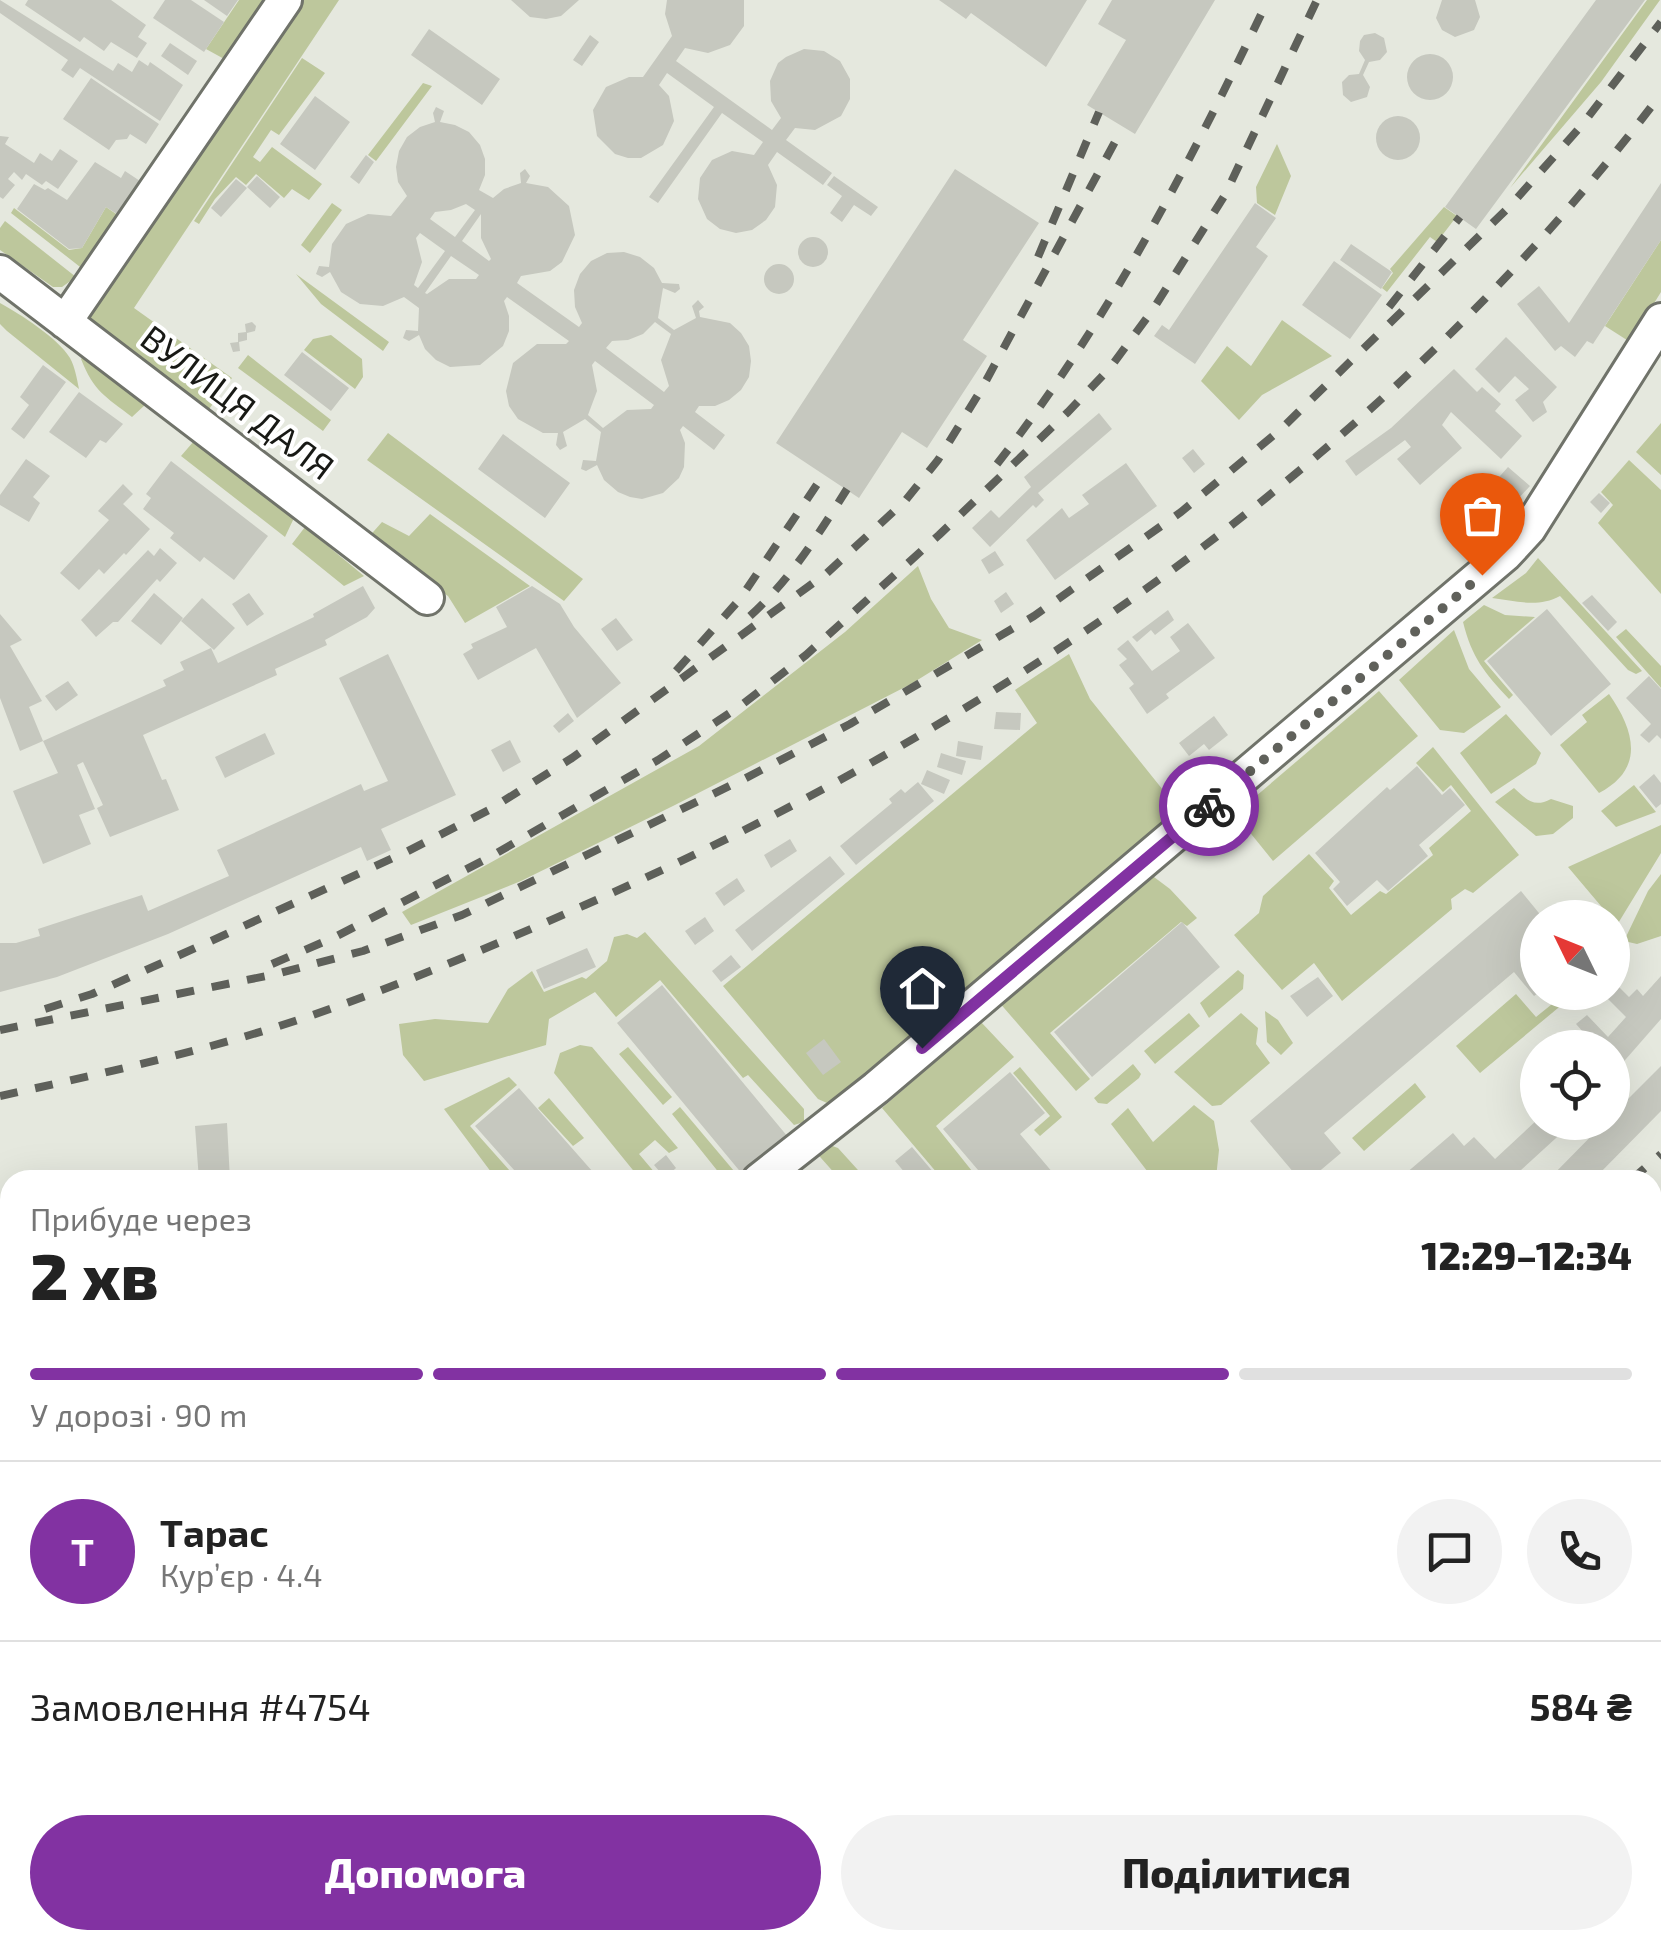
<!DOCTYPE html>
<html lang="uk">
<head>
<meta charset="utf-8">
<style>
  :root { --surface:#fff; --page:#f2f2f2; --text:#222; --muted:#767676; --line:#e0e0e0; --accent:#8232a2 }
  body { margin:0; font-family:"Exo 2",sans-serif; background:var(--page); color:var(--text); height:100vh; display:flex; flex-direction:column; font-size:38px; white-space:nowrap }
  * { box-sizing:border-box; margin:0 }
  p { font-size:32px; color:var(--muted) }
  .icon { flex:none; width:55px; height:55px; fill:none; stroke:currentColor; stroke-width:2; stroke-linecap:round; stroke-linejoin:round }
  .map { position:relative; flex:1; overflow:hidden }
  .drawer { position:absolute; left:0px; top:1170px; width:1662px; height:780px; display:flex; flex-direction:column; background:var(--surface); border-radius:30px 30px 0 0; box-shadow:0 10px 40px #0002 }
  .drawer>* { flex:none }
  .needle { width:65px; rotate:313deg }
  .fabs { position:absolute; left:1520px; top:900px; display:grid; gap:20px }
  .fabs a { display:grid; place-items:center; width:110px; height:110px; border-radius:50%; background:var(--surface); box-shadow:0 10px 40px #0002; font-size:50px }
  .pin { position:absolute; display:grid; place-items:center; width:85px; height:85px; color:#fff; margin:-102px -42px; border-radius:50% 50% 50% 0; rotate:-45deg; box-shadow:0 0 10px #0007 }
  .pin .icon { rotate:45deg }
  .courier { position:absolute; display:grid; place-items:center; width:100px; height:100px; margin:-50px; border:8px solid #8232a2; border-radius:50%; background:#fff; color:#222; box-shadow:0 2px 12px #0007 }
  .headline em { font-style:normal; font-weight:800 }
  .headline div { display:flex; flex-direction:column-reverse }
  .headline { display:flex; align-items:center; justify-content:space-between; height:170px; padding:0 30px }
  h1 { font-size:65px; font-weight:800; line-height:75px }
  .bar { display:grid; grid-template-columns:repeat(4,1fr); gap:15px 10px; align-content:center; height:120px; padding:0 30px }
  .bar i { height:12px; border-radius:8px; background:var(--line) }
  .bar .on { background:var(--accent) }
  .bar p { grid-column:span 4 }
  .line { display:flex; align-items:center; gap:25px; padding:0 30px; border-top:2px solid var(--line) }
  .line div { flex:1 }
  .round { display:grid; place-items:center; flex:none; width:105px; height:105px; border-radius:52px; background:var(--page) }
  .button { display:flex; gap:20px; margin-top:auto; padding:20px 30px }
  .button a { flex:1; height:115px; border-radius:60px; background:var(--accent); color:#fff; font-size:40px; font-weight:800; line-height:115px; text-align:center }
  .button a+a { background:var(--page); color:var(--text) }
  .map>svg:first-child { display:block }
  .green { fill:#bdc79c }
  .water { fill:#a58cb1 }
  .building { fill:#c6c8bf; fill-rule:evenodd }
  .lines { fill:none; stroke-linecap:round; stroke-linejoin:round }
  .minor-casing { stroke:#70736a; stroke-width:38 }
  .minor { stroke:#fff; stroke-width:32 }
  .rail { stroke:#5e605a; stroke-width:8; stroke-dasharray:18 18; stroke-linecap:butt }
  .done { stroke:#60615b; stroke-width:10; stroke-dasharray:0 18 }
  .route { stroke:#8232a2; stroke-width:12 }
  .labels { text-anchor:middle; stroke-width:8; stroke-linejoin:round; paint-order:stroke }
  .street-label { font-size:35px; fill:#181915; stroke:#fff }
</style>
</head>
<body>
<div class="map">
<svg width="1661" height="1950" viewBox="0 0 1661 1950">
  <rect width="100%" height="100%" fill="#e5e8de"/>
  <path class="green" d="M239 0H268L226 60 206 49Z
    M298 0H339L134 308 232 378 201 420 89 326 90 311Z
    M1647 0H1660L1601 82 1510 188Z
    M302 58 325 73 279 135 271 130 253 157 260 162 272 147 322 184 309 200 292 189 284 198 256 174 246 185 236 177 215 199 199 224 194 221Z
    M423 83 432 86 376 161 368 155Z
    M1277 144 1291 176 1275 215 1257 203 1256 187Z
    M332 203 342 210 310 253 301 245Z
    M106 207 122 218 84 270 11 213 14 208 69 250 82 248Z
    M1444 207 1457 216 1437 242 1430 237 1387 292 1382 288 1393 273 1390 269Z
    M5 221 76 277 62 287H53L0 250V228Z
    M1661 240V292L1630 342 1605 326Z
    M296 274 389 342 383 351 321 304Z
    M0 303C20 314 58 338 70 358 75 367 77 379 79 389L7 331 0 324Z
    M1282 320 1332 356 1262 395 1239 420 1201 381 1227 346 1251 366Z
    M331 335 362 359 363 377 355 389 304 350 313 339Z
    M84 355 146 404 132 417C105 396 94 392 81 359Z
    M248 355 331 420 323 431 238 368Z
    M1661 423V475L1636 452Z
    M388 433 583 579 564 601 367 460Z
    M194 441 294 518 285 537 181 456Z
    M1629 460 1661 490V594L1598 523 1613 505 1601 492Z
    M430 514 530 586 465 623 448 596 366 540 382 522 409 536Z
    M305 527 364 576 344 586 292 544Z
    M1538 558 1642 671 1636 674 1628 670 1560 596C1538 608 1516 601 1492 598L1526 573Z
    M918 566 931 599 949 628 982 640 911 684 675 805 521 881 411 925 402 912 699 746 845 632Z
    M1484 605 1505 615 1535 617 1484 661 1513 695 1509 699C1484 672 1472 658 1463 622Z
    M1626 629 1661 666V688L1616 637Z
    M1454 630 1469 669 1501 707 1464 733 1440 730 1399 680Z
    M1069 654 1090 699 1171 800 1183 810 845 1093 827 1103 818 1099 723 986 1037 723 1015 690Z
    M1379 691 1418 736 1273 861 1235 814Z
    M1609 694C1635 731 1645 769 1599 793L1560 745 1587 722 1582 715Z
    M1506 714 1541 753 1536 764 1491 794 1460 753Z
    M1433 747 1519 855 1473 893 1465 889 1451 899 1452 909 1342 1001 1314 963 1282 990 1234 935 1259 913 1263 896 1309 854 1334 881 1329 888 1351 915 1380 891 1386 894 1433 855 1429 848 1471 811 1451 785 1443 792 1416 763Z
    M1634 785 1656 812 1616 827 1601 811Z
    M1514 788C1527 800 1534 808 1551 799L1573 806V818L1553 834 1536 836 1495 802Z
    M1661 825V853L1617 925 1568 867Z
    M1150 874 1170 889 1197 918 1187 926 1181 922 1050 1033 1090 1079 1076 1091 998 1001Z
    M1661 874V936L1637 944 1624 941 1648 891Z
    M645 932 804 1109V1122L794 1125 748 1075 743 1078 660 980 616 1017 595 992 549 1019 546 1045 424 1081 403 1055 399 1024 435 1019 488 1023 508 989 532 971 544 992 582 977 586 979 607 961 614 937 627 934 637 938Z
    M1238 970 1244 975 1243 989 1209 1018 1200 1003Z
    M1567 992 1576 993 1480 1073 1456 1046 1516 994 1536 1017Z
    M1265 1011 1278 1020 1293 1043 1281 1055 1267 1042Z
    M1189 1013 1200 1026 1155 1064 1144 1051Z
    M1241 1013 1258 1028 1256 1044 1270 1063 1221 1105 1212 1106 1174 1072Z
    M981 1022 1014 1057 936 1126 976 1176 971 1180H943L882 1108Z
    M580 1045 592 1047 678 1148 669 1153 655 1140 639 1154 661 1180H641L554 1073 560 1053Z
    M628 1047 672 1097 663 1105 619 1054Z
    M1133 1064 1141 1074 1139 1078 1107 1104 1098 1103 1094 1098Z
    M1020 1067 1062 1117 1040 1136 1034 1130 1050 1116 1013 1073Z
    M509 1077 517 1085 470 1126 518 1180H497L444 1109Z
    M1415 1083 1426 1097 1364 1151 1352 1138Z
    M549 1098 584 1138 573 1146 538 1108Z
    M1194 1105 1214 1121 1219 1150 1216 1178 1154 1180 1111 1124 1128 1108 1153 1142Z
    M680 1107 734 1171 724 1179 672 1114Z
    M827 1144 838 1148 867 1180H834L837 1176 813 1149Z"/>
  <path class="water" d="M1653 1787 1661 1795V1950H1424L1430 1940H1652Z"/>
  <path class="building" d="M0 0 113 71 118 63 132 72 139 60 148 66 150 62 183 85 160 121 80 68 73 78 61 70 68 60 0 13Z
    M28 0H111L146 25 138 37 147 43 137 58 111 42 104 51 84 37 80 42 25 5Z
    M165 0H191L224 22 204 52 153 18Z
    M204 0H238L227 16Z
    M511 0H579L561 16 546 19 530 17Z
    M667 0H744V26L730 45 708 53 685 48 676 61 772 130 781 118 771 101 770 81 778 63 786 57 804 49 824 51 840 61 850 79V99L841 116 815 130 795 128 786 140 832 173 823 185 777 152 768 165 777 185 775 207 766 220 752 230 736 233 720 229 707 219 698 199 700 178 712 160 732 151 754 155 763 142 722 113 658 203 649 197 714 107 667 73 659 85 669 96 674 121 663 145 641 158H628L615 154 597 136 593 110 606 87 629 77H643L672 36 665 14Z
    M939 0H1087L1046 67 971 13 966 19Z
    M1112 0H1215L1135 134 1087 105 1126 40 1098 24Z
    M1442 0H1475L1480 17 1474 30 1455 37 1442 30 1436 18Z
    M1596 0H1645L1476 229 1445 207Z
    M429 29 500 79 482 105 411 55Z
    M1375 33 1384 38 1387 52 1380 60 1369 62 1363 75 1370 87 1367 97 1351 102 1343 95 1342 82 1349 75 1359 74 1365 60 1359 51 1360 41 1364 35Z
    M590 35 599 42 582 66 573 60Z
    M170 43 197 61 188 75 161 56Z
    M1407 77a23 23 0 1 1 46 0a23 23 0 1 1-46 0Z
    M91 78 159 124 146 144 130 134 127 139 116 140 109 150 63 119Z
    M315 96 350 122 315 170 280 144Z
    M436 107 444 111 440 122 455 125 469 132 480 145 485 159V175L479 190 493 198 504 189 521 183 520 173 525 169 530 176 526 183 548 187 569 206 575 235 562 262 550 271 521 276 517 283 579 327 582 323 575 307 574 290 580 274 591 261 607 253 624 252 640 257 654 268 662 283 679 284 680 289 675 293 663 288 658 318 674 330 696 318 692 306 698 300 704 307 699 311 700 317 730 323 741 333 749 346 751 361 749 377 741 390 729 400 715 406H699L695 412 725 435 714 450 683 426 680 430 685 443 684 467 679 478 663 493 642 499 630 497 618 492 604 480 597 465 586 471 581 469 583 460 596 461 601 432 585 419 563 432 567 446 560 450 556 445 558 433H543L518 419 509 406 506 391 513 363 537 344H566L569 341 507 297 504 301 509 316V331L503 346 480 365 450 367 436 360 425 349 419 335 409 341 403 338 406 330 418 331 419 308 404 297 383 306 360 304 341 292 330 272 322 277 316 274 319 266 329 267 332 244 346 224 368 214 391 216 407 196 398 182 396 167 399 151 407 137 420 127 435 122 433 113ZM466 204 475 210 455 237 430 219 435 212 451 210ZM481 214V238L491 259 489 261 462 241ZM420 233 445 251 418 288 414 285 422 262 416 238ZM451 256 479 275 476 279H449L427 294 425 293ZM655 322 671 334 661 360 669 386 664 392 606 348 612 341 628 340 643 334ZM595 361 654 405 651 409 627 410 603 428 588 415 597 391 592 365Z
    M1376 138a22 22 0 1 1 44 0a22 22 0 1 1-44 0Z
    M0 136 9 137 5 144 34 163 40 153 52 161 60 149 78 161 58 189 46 181 42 185 26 174 22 180 14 172 8 179 15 185 3 199 0 197Z
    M366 155 374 162 359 184 350 177Z
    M95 162 121 178 125 171 143 183 120 216 106 207 82 248 69 249 17 209 34 184 45 190 48 188 67 200Z
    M955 169 1039 223 963 340 987 356 927 448 902 432 859 498 776 443Z
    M257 176 280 197 270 208 247 187Z
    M834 176 878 207 871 216 854 205 842 222 830 213 842 196 827 185Z
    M236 179 247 188 221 217 211 208Z
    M1661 183V240L1593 344 1587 341 1575 357 1561 346 1555 351 1517 304 1539 286 1569 323Z
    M1255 203 1276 218 1256 247 1268 256 1195 364 1154 336 1162 325 1169 330Z
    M798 252a15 15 0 1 1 30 0a15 15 0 1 1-30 0Z
    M1351 244 1392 272 1381 289 1340 260Z
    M1334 261 1382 295 1350 339 1302 305Z
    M764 279a15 15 0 1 1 30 0a15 15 0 1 1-30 0Z
    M252 322 256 326 255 331 247 333V340L239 342 240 351 233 352 230 343 238 342V333L246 332 245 324Z
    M1506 337 1557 387 1543 402 1547 412 1533 422 1515 400 1529 389 1515 376 1499 393 1475 369Z
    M302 352 349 388 331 411 284 375Z
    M43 365 66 382 24 439 11 429 29 405 20 397Z
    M1454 369 1477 392 1482 387 1501 404 1495 411 1522 436 1501 459 1451 412 1442 425 1462 448 1420 485 1397 459 1411 447 1405 440 1356 476 1345 461 1391 428Z
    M79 392 123 424 106 443 100 440 86 458 49 432Z
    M1099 413 1112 429 1038 493 1044 500 1036 508 1033 505 990 547 972 528 991 510 999 518 1031 487 1024 477Z
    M503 434 570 483 545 518 478 469Z
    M1193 449 1205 464 1194 473 1182 458Z
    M26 459 50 476 33 497 40 503 29 522 0 505V495Z
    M171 461 268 536 234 580 204 557 200 562 170 538 174 533 143 509 151 498 146 494Z
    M1126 463 1157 506 1055 580 1026 540 1062 508 1069 518 1089 504 1082 495Z
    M1508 467 1530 486 1514 503 1493 484Z
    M123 484 133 494 123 504 150 529 126 555 124 553 104 574 99 569 79 590 60 573 109 520 98 511Z
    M1599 493 1610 503 1601 513 1590 502Z
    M160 548 177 563 160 582 157 579 118 622H113L96 637 81 620 148 550 154 556Z
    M995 551 1004 565 989 574 981 560Z
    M363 586 375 608 367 617 325 640 327 645 275 669 277 675 143 735 162 780 166 779 179 810 110 837 97 808 103 805 83 762 77 765 95 809 79 815 91 844 43 864 13 791 58 773 43 741 166 686 163 680 184 670 180 662 211 648 218 663 314 617 313 614Z
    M532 586 560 604 574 627 621 683 577 718 536 648 478 680 463 654 473 648 471 644 507 627 496 607Z
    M1006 592 1014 604 1001 613 994 601Z
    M154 593 183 618 161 645 131 621Z
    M249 593 264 614 247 626 232 604Z
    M1592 595 1617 622 1608 631 1582 603Z
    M202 598 235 628 214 650 181 621Z
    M1547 609 1611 684 1551 736 1487 661Z
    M1168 610 1174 620 1155 635 1151 630 1137 642 1132 637Z
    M0 614 22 640 10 646 42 701 29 707 43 741 20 751 0 698Z
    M616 618 633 640 617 651 601 629Z
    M1188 623 1215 658 1166 694 1169 698 1147 714 1129 688 1134 684 1119 665 1127 659 1117 649 1128 640 1152 671 1180 651 1170 637Z
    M388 654 456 795 381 829 391 850 367 861 361 847 168 934 57 977 0 992V943H16L40 936 38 929 142 895 148 911 229 876 217 850 361 784 364 791 388 781 339 678Z
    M1649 676 1661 689V739L1657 735 1649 743 1640 735 1651 724 1626 698Z
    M68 681 78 695 56 711 45 696Z
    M996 712 1021 713 1020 730 994 729Z
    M568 713 574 721 559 733 553 726Z
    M1214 716 1228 735 1209 750 1204 744 1189 756 1179 743Z
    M265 733 275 754 225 778 215 757Z
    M510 740 521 762 503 772 491 750Z
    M958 741 983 746 981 760 956 756Z
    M941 753 966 761 962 775 937 767Z
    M1417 766 1442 795 1450 788 1465 805 1419 845 1428 856 1388 891 1377 880 1347 906 1333 889 1340 882 1315 853 1387 787 1390 790Z
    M927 770 950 780 944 794 921 784Z
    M1654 774 1661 783V804L1656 808 1639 787Z
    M918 782 934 801 856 865 840 846 892 803 889 799 901 789 905 793Z
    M790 839 797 851 771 868 764 855Z
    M830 856 845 874 752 951 735 930Z
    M737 878 745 891 724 906 715 893Z
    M1521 891 1543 918H1538V993L1534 996 1514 972 1324 1133 1341 1153 1309 1180H1300L1250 1121Z
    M705 917 714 931 695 945 685 931Z
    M1182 922 1220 967 1092 1077 1054 1032Z
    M587 948 596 967 544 989 536 970Z
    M731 955 741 967 721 982 712 971Z
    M1661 976V1019L1612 1075V1048H1597L1576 1024 1587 1015 1608 1037 1626 1017 1606 997 1618 986 1629 997 1637 989 1643 996Z
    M1318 977 1333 996 1307 1017 1290 996Z
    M662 985 788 1137 743 1175 617 1023Z
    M824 1039 841 1062 823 1075 806 1053Z
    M1661 1066V1111L1593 1180H1548L1605 1122H1612V1115Z
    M1010 1072 1045 1113 1020 1134 1059 1180H981L984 1177 943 1129Z
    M519 1088 600 1180H523L475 1126Z
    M1538 1119V1122H1562L1567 1128 1510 1180H1398L1453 1133 1464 1146 1474 1137 1495 1159Z
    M227 1123 230 1180H199L195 1126Z
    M912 1147 940 1180H911L895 1161Z
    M666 1155 676 1168 665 1178 654 1165Z
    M1661 1265V1372L1652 1381V1275Z
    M1652 1477 1661 1484V1541L1652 1551Z
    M1652 1630 1661 1638 1657 1646 1661 1650V1658L1652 1667Z
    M227 1940H240L255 1950H220Z
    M276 1940H330L344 1950H269Z
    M642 1940H688L685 1950H639Z
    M740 1940H832L825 1950H732Z
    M904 1940H968L960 1950H896Z
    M1087 1940H1232L1224 1950H1079Z"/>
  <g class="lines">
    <defs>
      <path id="minor" d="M0 272 427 598
        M65 322 285 0
        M759 1180 876 1088 1506 554 1529 529 1661 320"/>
    </defs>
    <use href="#minor" class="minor-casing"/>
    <use href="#minor" class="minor"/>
    <path class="rail" d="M1038 257 1099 112
      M1389 307 1460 217
      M997 464C1108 323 1191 161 1268 0
      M750 616C790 580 818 535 847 489
      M676 671 740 599 824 474
      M272 964 335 937 488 858 658 760 739 707 806 655 939 535 1068 412 1110 368 1152 311 1225 195 1317 0
      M45 1009 92 994 211 941 404 853 489 810 572 758 827 573 905 501 938 460 981 390 1123 127
      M0 1030 276 974 363 951 462 915 744 779 850 724 1034 616 1181 512 1280 430 1510 206 1582 125 1661 22
      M0 1096C100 1074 201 1052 298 1020 396 987 491 947 585 905 999 723 1386 458 1661 94
      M1631 1180 1661 1154
      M0 1810 10 1811
      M0 1889 10 1892"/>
  </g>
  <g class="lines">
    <path class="done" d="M1209 806 1482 575"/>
    <path class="route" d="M922 1048 1209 806"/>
  </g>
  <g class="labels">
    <g class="street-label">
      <text transform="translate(237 403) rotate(37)" y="12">ВУЛИЦЯ ДАЛЯ</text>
    </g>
  </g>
</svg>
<div class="fabs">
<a><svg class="needle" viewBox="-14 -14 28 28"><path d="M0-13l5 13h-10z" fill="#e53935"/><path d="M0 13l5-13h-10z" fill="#767676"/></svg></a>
<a><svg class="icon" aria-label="locate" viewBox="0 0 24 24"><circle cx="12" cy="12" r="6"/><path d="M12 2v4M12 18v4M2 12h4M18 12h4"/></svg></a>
</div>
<div class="pin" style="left:1482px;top:575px;background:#ea580c"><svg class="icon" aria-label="bag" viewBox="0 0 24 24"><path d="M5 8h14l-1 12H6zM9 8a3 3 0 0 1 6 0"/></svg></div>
<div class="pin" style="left:922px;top:1048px;background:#1f2937"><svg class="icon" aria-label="home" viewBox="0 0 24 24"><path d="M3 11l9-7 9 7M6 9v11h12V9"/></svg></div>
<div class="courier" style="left:1209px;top:806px"><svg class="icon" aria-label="bike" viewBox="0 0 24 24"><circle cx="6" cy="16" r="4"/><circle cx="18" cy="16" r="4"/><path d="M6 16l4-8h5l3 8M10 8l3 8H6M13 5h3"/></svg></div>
<section class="drawer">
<div class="headline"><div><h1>2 хв</h1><p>Прибуде через</p></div><em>12:29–12:34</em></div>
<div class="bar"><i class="on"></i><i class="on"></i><i class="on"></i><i></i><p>У дорозі · 90 m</p></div>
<div class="line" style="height:180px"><b class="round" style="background:var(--accent);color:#fff">Т</b><div><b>Тарас</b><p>Кур’єр · 4.4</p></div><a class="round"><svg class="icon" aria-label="chat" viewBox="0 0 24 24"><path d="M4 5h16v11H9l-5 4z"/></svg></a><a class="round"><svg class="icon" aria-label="phone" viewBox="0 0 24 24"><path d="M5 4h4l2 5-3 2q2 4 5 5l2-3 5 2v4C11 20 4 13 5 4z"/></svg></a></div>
<div class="line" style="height:130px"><div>Замовлення #4754</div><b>584 ₴</b></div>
<div class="button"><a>Допомога</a><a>Поділитися</a></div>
</section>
</div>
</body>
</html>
